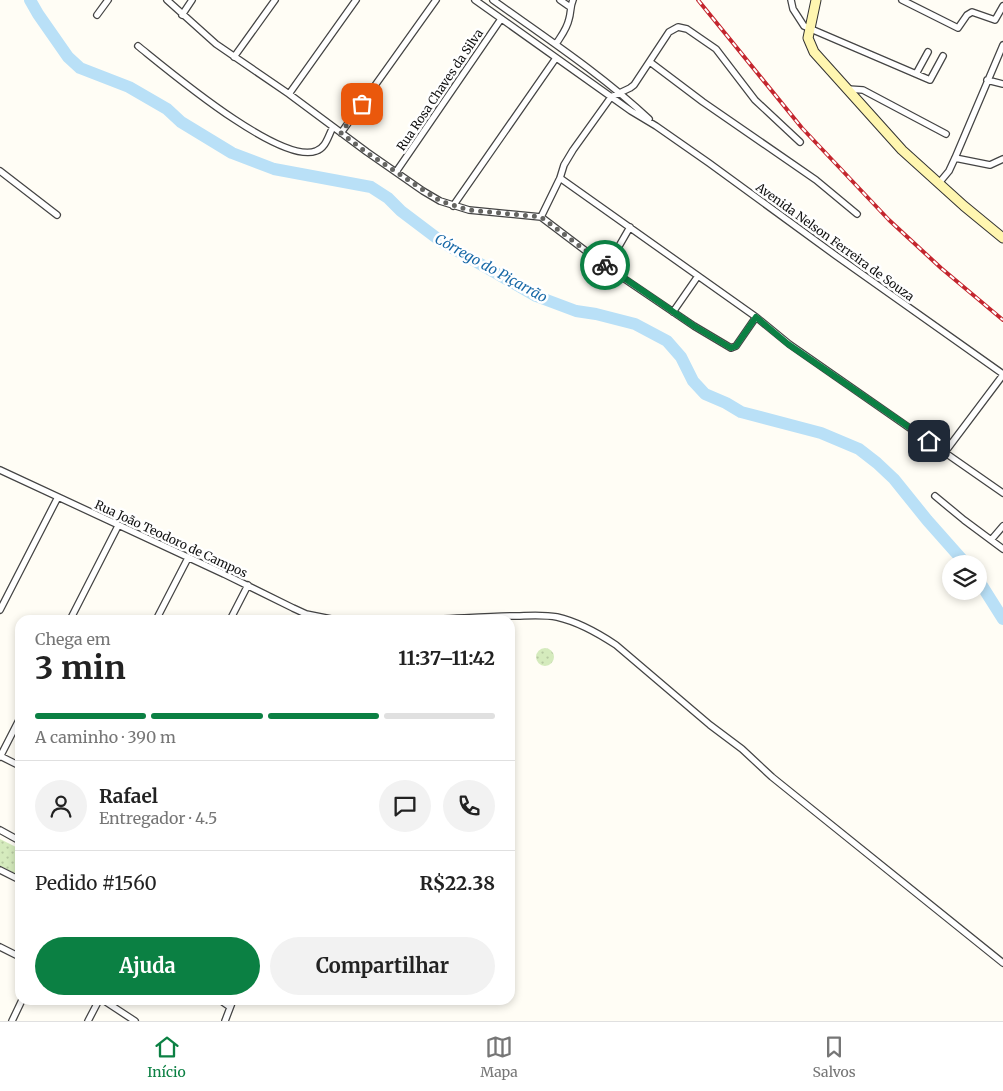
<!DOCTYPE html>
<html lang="pt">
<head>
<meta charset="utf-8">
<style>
  :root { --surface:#fff; --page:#f2f2f2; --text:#222; --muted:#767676; --line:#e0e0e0; --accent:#0b8043 }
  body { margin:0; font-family:Merriweather,serif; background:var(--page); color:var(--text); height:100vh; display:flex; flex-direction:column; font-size:19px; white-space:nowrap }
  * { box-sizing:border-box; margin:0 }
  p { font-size:16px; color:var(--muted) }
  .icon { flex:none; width:28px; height:28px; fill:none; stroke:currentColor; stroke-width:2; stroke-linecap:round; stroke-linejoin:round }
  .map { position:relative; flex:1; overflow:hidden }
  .details { position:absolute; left:15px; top:615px; width:500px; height:390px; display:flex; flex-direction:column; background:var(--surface); border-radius:15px; box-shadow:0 2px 8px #0003 }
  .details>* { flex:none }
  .buttons { position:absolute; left:942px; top:555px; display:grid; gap:10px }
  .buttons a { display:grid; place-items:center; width:45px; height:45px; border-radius:50%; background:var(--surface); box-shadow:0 2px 8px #0003; font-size:25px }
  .pin { position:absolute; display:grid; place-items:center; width:42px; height:42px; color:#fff; margin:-21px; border-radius:10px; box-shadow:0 2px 8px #0006 }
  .courier { position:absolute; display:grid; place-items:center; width:50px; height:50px; margin:-25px; border:4px solid #0b8043; border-radius:50%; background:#fff; color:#222; box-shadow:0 1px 6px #0007 }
  .headline em { font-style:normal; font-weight:700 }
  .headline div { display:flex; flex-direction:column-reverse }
  .headline { display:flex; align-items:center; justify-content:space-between; height:85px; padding:0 20px }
  h1 { font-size:32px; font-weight:700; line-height:38px }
  .bar { display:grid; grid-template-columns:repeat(4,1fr); gap:8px 5px; align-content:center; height:60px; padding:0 20px }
  .bar i { height:6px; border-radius:4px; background:var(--line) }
  .bar .active { background:var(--accent) }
  .bar p { grid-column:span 4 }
  .line { display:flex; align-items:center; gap:12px; padding:0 20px; border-top:1px solid var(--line) }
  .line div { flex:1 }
  .round { display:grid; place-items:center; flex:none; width:52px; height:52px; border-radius:26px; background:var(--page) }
  .cta { display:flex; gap:10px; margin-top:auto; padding:10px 20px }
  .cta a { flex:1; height:58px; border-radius:30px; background:var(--accent); color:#fff; font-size:20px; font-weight:700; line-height:58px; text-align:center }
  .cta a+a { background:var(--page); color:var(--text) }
  .tabs { display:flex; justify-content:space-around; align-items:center; height:70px; border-top:1px solid var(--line); background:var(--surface); font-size:14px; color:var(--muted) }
  .tabs a { display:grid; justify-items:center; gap:2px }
  .tabs .active { color:var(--accent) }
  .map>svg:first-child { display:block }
  .grass { fill:url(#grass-dots) }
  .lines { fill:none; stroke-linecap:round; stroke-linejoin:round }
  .river { stroke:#b9e0f7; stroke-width:12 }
  .street-casing { stroke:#444; stroke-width:8 }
  .secondary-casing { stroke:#333; stroke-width:11 }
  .street { stroke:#fff; stroke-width:5.5 }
  .secondary { stroke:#fff6b0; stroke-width:9 }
  .rail-casing { stroke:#c4262e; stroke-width:4 }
  .rail { stroke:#fff; stroke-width:2; stroke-dasharray:5.5; stroke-linecap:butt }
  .done { stroke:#646461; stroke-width:5; stroke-dasharray:0 9 }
  .route { stroke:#0b8043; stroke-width:6 }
  .labels { text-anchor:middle; stroke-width:5; stroke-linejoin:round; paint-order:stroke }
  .street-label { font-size:12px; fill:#111; stroke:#fff }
  .water-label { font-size:14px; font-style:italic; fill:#1768a6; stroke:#fff }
</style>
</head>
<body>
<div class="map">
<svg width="1003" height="1021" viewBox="0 0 1003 1021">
  <defs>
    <pattern id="grass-dots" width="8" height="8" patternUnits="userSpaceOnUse" patternTransform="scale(1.25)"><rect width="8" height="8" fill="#d5ebbd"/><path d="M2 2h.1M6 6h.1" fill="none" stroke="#b6c8a1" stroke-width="1.8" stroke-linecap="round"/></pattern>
  </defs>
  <rect width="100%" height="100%" fill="#fffdf5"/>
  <path class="grass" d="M536 657a9 9 0 1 1 18 0a9 9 0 1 1-18 0Z
    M0 839 20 849V876L0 866Z"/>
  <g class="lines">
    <path class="river" d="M30 0 38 14 68 57 80 68 129 87 167 109 181 122 232 153 274 169 371 187 388 198 401 211 442 242 536 296 576 311 596 314 635 324 667 341 681 357 693 381 705 394 726 403 741 412 821 433 859 449 877 463 894 479 927 520 966 564
      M979 581 1003 619"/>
    <defs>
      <path id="street" d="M167 0 216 44 289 94 367 152 423 191 440 201 469 210 541 217 607 267 694 326 731 348 736 346 756 317
        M475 0 631 111 656 126 709 163 835 255 1003 374
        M493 0C546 38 601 74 649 119
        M560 0 570 7
        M791 0 793 9 804 26 930 80 943 56
        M902 0 958 28 967 15 972 12 995 20 1003 6
        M97 15 108 0
        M182 15 192 0
        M556 44C561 36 567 29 569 19 571 13 570 7 573 0
        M138 46C168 70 280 165 316 151 326 148 328 136 333 127
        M234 57 275 0
        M650 62 703 102 816 180 857 214
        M916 74 928 52
        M987 80 1003 84
        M848 89 863 90 946 134
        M289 94 356 0
        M341 133 436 0
        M955 158 990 165 1003 159
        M0 171 57 215
        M396 172 501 19
        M560 178 756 317 789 344 1003 493
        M939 183 949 171 955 158 1003 45
        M453 206 556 58
        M541 217 560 178 564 165 573 150 611 97 630 88 634 85 669 32 678 27 687 29 716 49 755 100 800 142
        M607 267 630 227
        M673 312 698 276
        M945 452 1003 375
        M0 470 224 574 293 608 306 614 336 620
        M935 496 964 520 1003 549
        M991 540 1003 526
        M0 610 58 497
        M70 620 118 526
        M156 620 188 558
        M230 620 248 585
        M418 620C449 619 480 617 511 616 526 616 542 614 557 617 579 622 598 633 616 645L710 725 742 749 772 777 1003 963
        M0 756 20 766
        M0 757 20 718
        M0 830 20 841
        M0 870 20 880
        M0 947 20 957
        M103 1000 135 1021
        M220 1000 230 1007
        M12 1021 22 1000
        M88 1021 99 1000
        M225 1021 233 1000"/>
      <path id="secondary" d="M816 0 808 38 814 52 902 150 964 206 1003 238"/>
    </defs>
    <use href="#street" class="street-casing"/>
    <use href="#secondary" class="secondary-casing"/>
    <use href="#street" class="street"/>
    <use href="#secondary" class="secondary"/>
    <defs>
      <path id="rail" d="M698 0 802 128 889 220 941 268 1003 320"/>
    </defs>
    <use href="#rail" class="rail-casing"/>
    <use href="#rail" class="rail"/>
  </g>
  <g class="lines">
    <path class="done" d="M362 104 341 133 366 152 440 201 469 210 541 217 605 265"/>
    <path class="route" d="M605 265 694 326 731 348 736 346 756 317 788 344 929 441"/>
  </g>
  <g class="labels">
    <g class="street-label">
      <text transform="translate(440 90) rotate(-56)" y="4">Rua Rosa Chaves da Silva</text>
      <text transform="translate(835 242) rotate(36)" y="4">Avenida Nelson Ferreira de Souza</text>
      <text transform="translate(171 539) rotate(25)" y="4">Rua João Teodoro de Campos</text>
    </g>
    <g class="water-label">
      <text transform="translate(491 268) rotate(29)" y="5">Córrego do Piçarrão</text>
    </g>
  </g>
</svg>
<div class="buttons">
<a><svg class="icon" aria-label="layers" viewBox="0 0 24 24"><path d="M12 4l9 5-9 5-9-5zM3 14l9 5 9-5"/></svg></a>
</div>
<div class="pin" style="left:362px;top:104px;background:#ea580c"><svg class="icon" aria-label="bag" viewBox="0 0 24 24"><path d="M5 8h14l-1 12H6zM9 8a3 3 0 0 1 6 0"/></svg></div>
<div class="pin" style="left:929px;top:441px;background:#1f2937"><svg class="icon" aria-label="home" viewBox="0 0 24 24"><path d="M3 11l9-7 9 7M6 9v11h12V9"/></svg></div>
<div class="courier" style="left:605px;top:265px"><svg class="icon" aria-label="bike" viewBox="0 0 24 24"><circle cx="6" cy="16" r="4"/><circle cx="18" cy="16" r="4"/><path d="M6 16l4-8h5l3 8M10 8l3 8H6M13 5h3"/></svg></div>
<section class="details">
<div class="headline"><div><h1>3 min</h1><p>Chega em</p></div><em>11:37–11:42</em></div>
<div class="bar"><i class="active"></i><i class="active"></i><i class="active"></i><i></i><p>A caminho · 390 m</p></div>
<div class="line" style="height:90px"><a class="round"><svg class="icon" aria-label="person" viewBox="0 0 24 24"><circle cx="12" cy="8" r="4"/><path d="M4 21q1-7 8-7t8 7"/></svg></a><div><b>Rafael</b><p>Entregador · 4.5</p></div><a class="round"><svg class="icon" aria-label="chat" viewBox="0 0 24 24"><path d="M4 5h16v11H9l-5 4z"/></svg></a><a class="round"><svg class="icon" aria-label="phone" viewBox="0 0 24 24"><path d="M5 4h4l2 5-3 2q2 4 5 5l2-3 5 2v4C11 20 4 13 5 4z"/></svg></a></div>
<div class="line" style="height:65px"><div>Pedido #1560</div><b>R$22.38</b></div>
<div class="cta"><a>Ajuda</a><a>Compartilhar</a></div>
</section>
</div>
<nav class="tabs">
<a class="active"><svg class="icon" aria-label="home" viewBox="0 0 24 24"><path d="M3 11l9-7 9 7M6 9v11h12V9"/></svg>Início</a>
<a><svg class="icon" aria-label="map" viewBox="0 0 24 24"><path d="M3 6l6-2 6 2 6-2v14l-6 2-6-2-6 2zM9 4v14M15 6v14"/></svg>Mapa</a>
<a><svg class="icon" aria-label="saved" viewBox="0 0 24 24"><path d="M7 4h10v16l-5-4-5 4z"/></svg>Salvos</a>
</nav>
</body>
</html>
